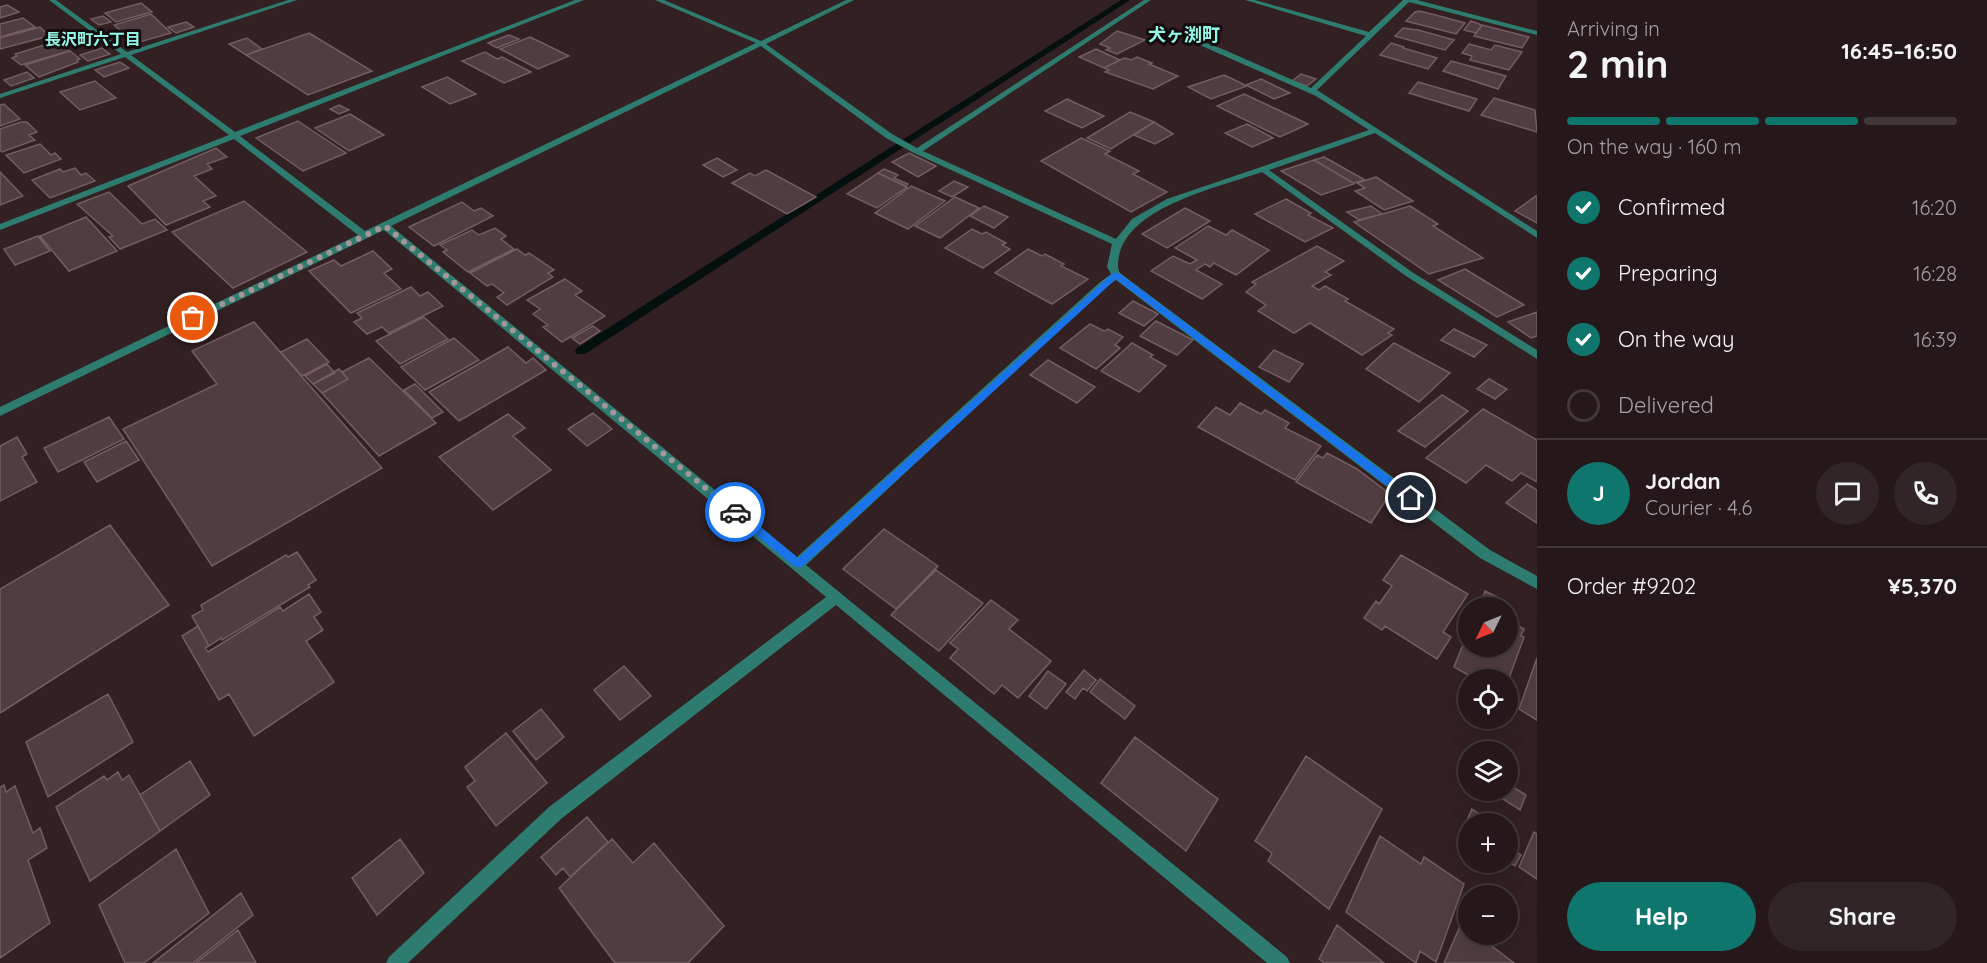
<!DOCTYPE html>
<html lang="en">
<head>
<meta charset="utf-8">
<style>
  :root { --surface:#26181a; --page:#322527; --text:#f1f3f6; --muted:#a4a0a2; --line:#423739; --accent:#0f766e }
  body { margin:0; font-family:Quicksand,"Noto Sans JP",sans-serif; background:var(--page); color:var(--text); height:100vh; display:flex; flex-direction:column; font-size:22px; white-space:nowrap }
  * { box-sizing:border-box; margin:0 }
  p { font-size:20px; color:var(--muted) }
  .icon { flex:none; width:33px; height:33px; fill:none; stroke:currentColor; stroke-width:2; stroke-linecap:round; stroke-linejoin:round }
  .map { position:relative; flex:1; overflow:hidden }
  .side { display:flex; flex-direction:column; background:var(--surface); width:450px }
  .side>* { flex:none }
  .needle { width:39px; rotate:227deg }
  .tools { position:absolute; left:1458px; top:597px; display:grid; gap:12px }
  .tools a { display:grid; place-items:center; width:60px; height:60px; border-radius:50%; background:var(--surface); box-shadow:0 6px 24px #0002,0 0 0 2px var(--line); font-size:30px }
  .pin { position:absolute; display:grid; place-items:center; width:51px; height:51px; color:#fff; margin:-26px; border:3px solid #fff; border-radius:50%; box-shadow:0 2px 6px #0007 }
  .courier { position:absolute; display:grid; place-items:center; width:60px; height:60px; margin:-30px; border:4px solid #1a73e8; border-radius:50%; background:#fff; color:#222; box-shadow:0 2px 8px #0007 }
  .head em { font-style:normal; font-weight:800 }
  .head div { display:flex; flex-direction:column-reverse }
  .head { display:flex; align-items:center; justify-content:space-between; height:102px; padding:0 30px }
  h1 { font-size:39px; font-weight:800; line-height:45px }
  .bar { display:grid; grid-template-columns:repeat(4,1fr); gap:9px 6px; align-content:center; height:72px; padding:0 30px }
  .bar i { height:8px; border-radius:4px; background:var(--line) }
  .bar .selected { background:var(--accent) }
  .bar p { grid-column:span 4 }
  .line { display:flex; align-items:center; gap:15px; padding:0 30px; border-top:2px solid var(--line) }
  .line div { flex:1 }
  .round { display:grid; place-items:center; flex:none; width:63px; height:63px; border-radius:32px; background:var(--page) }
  ol { padding:0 30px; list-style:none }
  li { display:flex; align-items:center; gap:18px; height:66px }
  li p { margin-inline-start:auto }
  li .icon { padding:6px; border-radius:50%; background:var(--accent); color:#fff; stroke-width:4 }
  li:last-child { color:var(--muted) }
  li i { width:33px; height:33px; border:3px solid var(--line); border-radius:50% }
  .primary-button { display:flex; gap:12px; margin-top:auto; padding:12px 30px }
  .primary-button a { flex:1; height:69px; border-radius:36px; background:var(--accent); color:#fff; font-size:24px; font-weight:800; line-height:69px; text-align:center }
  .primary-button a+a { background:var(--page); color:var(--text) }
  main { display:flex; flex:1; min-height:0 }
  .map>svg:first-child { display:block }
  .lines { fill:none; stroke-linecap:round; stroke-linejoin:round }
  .stream { fill:#03100e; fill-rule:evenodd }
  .building { fill:#513d41; stroke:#735d61; stroke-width:1.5 }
  .street { fill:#2e7b70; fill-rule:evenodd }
  .route { fill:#1a73e8 }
  .done { stroke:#a49698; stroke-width:6; stroke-dasharray:0 10.8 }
  .labels { text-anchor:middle; stroke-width:6; stroke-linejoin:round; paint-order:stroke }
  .far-neighbourhood-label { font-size:16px; font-weight:bold; fill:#92f9e7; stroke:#140c0e }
  .far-quarter-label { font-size:18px; font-weight:bold; fill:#92f9e7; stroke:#140c0e }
</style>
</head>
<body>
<main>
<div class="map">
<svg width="1537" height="963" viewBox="0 0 1537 963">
  <rect width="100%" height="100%" fill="#322023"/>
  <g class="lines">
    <path class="stream" d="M1121 0H1130L585 354H577L575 351 577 348Z"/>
  </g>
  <path class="building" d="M141 3 152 12 116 22 105 13Z
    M7 5 19 12 0 18V7Z
    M1419 11 1432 14 1465 23 1456 34 1406 21 1415 12Z
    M151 14 171 33 136 43 114 25Z
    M103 16 111 22 99 25 91 19Z
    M23 18 35 27 0 37V24Z
    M1471 21 1482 25 1476 33 1464 30Z
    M186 22 194 27 176 33 168 27Z
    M1482 25 1529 37 1522 48 1474 36Z
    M40 27 49 36 0 49V38Z
    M1403 28 1418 30 1454 40 1445 50 1395 36Z
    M1117 31 1145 40 1117 54 1106 50 1110 48 1100 44Z
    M309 33 372 71 308 95 246 55Z
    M509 35 519 39 497 48 488 43Z
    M530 37 569 56 538 69 500 49Z
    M247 38 262 49 246 55 229 44Z
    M57 41 69 51 21 65 12 58 17 56 15 54Z
    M1391 43 1404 47 1403 48 1437 58 1428 69 1380 55Z
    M1469 44 1491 50 1495 45 1522 52 1509 70 1470 60 1472 56 1462 53Z
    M102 48 110 54 88 61 80 55Z
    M1096 49 1120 60 1104 68 1079 57Z
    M70 51 80 59 77 60 78 62 39 77 25 65Z
    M485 52 497 59 502 57 531 72 504 83 462 61Z
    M1137 57 1152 63 1149 64 1178 76 1153 89 1105 72 1109 70 1104 68 1120 60 1125 58 1131 60Z
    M1451 61 1506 76 1498 89 1443 71Z
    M120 62 129 68 104 77 95 70Z
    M27 72 34 78 11 86 4 80Z
    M1301 74 1316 79 1307 86 1292 81Z
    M1224 75 1247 86 1211 99 1188 87Z
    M447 77 476 94 450 104 422 87Z
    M1261 79 1290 93 1274 99 1246 85Z
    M95 81 116 98 80 110 60 92Z
    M1418 82 1477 99 1469 111 1409 93Z
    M1244 94 1308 124 1280 137 1217 106Z
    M1494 98 1535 110 1537 132 1481 115Z
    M1067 99 1104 116 1082 128 1045 111Z
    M4 104 20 119 0 126V105Z
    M339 105 349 110 339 114 330 109Z
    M1130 112 1154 122 1111 149 1087 138Z
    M350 114 384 135 349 151 315 128Z
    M298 121 346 153 303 171 256 138Z
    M21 122H27L37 132 29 135 35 140 2 152 0 150V129Z
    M1154 122 1173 134 1155 144 1134 135Z
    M1247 124 1273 138 1252 147 1225 133Z
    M1081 138 1110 151 1105 154 1139 171 1133 174 1167 192 1131 212 1041 161Z
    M40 144 51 155 55 153 61 159 24 173 6 155Z
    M216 148 227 157 207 164 212 169 194 176 216 196 203 201 210 207 166 225 128 186Z
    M909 153 936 166 918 177 892 162Z
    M1324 157 1365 180 1353 183 1314 160Z
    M717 158 737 170 723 177 703 165Z
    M1314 160 1353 183 1354 184 1321 195 1281 171Z
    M75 168 81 175 86 173 95 181 50 198 32 180 60 169 63 172Z
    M884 169 898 175 894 178 908 184 906 186 878 173Z
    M766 170 816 197 787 214 732 183 750 173 755 176Z
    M0 172 23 196 0 205Z
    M878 173 907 187 877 208 847 194Z
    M1376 177 1413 201 1384 210 1355 191 1365 188 1357 183Z
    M954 181 968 187 952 197 939 191Z
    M911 186 945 201 908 229 875 213Z
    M109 192 142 224 155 219 167 230 120 249 109 237 113 236 77 204Z
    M1536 196H1537V223L1515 211Z
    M955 197 979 208 940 238 915 226Z
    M1286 199 1311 213 1308 215 1333 228 1305 242 1255 214Z
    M244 201 307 252 233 288 172 232Z
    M462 202 474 211 481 208 493 216 434 246 409 227Z
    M984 206 1008 217 994 228 970 216Z
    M1371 206 1382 214 1359 220 1347 212Z
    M1410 206 1438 224 1433 226 1483 258 1429 274 1354 222Z
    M1185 208 1210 221 1167 248 1142 234Z
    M86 217 117 251 69 271 40 236Z
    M1208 226 1226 235 1232 230 1269 250 1236 275 1214 263 1210 267 1205 264 1196 270 1222 284 1202 299 1151 271 1173 256 1190 264 1197 260 1175 248Z
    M495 228 506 236 501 239 514 249 468 272 443 252 447 250 440 245 472 230 479 235Z
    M972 229 982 234 986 232 1006 243 1002 245 1010 249 983 268 945 248Z
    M38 236 50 251 15 265 4 249Z
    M1317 246 1344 261 1325 272 1331 275 1312 286 1319 290 1325 286 1348 299 1345 301 1394 329 1388 333 1392 335 1362 355 1310 323 1294 333 1258 311 1266 305 1246 292 1256 284 1252 282Z
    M517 249 525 255 529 253 554 270 548 273 553 277 507 305 497 297 504 293 492 284 487 286 470 273Z
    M1028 249 1042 256 1045 254 1064 264 1061 266 1088 279 1052 304 995 273Z
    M373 251 392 269 384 273 401 289 351 313 309 271 334 260 341 266Z
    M1465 269 1524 305 1497 317 1438 280Z
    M565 279 582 291 575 295 605 316 562 342 543 327 548 325 533 314 540 309 527 300Z
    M411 287 420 296 428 292 443 306 389 333 382 327 367 334 354 322 362 318 357 313Z
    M1133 301 1158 314 1144 326 1119 313Z
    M1537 312V336L1531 338 1508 322Z
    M424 317 448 339 400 364 376 341Z
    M1156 321 1193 340 1177 355 1140 336Z
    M254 322 382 468 212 566 123 429 217 384 192 351Z
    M1090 324 1104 331 1108 329 1123 337 1115 345 1120 348 1096 369 1060 348Z
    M593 326 600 331 580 344 572 338Z
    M1454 329 1487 345 1474 357 1441 340Z
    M454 338 479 360 425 390 401 367Z
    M307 339 329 362 302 376 281 352Z
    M1132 343 1153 355 1150 357 1166 366 1139 392 1101 371Z
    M1394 343 1450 373 1419 402 1366 369Z
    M508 347 526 363 533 358 546 370 459 421 429 392Z
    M1274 350 1303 364 1289 382 1259 367Z
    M369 358 436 423 379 456 322 393 348 379 342 372Z
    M1048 360 1095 387 1077 403 1030 375Z
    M327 364 335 373 313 384 305 376Z
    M339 369 348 379 322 393 313 384Z
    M1489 379 1507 389 1495 399 1477 389Z
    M415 384 443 412 432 418 404 390Z
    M1442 395 1468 411 1425 447 1398 431Z
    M1240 403 1261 414 1265 410 1289 423 1285 428 1321 446 1295 480 1198 427 1216 407 1230 415Z
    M1483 409 1537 440V482L1521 473 1512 481 1486 465 1466 483 1426 458Z
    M593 413 612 429 587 446 568 429Z
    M508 414 525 428 513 436 551 470 493 510 439 457Z
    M109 417 124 439 58 472 44 448Z
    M17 437 27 454 22 457 37 482 0 501V446Z
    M126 441 139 460 97 482 84 462Z
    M1327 453 1357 469 1390 494 1371 523 1296 482 1317 455 1323 458Z
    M1527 484 1537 490V523L1506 503Z
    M110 525 169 605 0 713V589Z
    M884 529 938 566 896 609 843 569Z
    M297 552 316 580 308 585 310 587 222 640 221 638 209 646 192 616 203 610 201 605 286 555 288 557Z
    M1401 555 1468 594 1443 632 1451 637 1437 659 1385 626 1382 630 1364 618 1376 601 1379 604 1392 586 1383 580Z
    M936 570 983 603 939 651 891 615Z
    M1485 591 1505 601 1503 608 1493 604 1492 608H1479Z
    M309 594 321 612 314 617 323 630 306 641 334 682 254 736 229 694 219 700 182 636 198 626 209 646 205 648 208 652 280 607 283 611Z
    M991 600 1018 620 1009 629 1051 661 1018 698 1002 685 994 694 950 658 958 649 950 643Z
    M1508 620 1524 629 1521 636 1524 637 1508 681 1477 680 1454 667 1468 632V646H1508Z
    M1537 658V720L1519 709Z
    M624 666 651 696 620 720 594 690Z
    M1084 670 1096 680 1087 691 1083 688 1075 699 1066 692Z
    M1048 671 1066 684 1046 709 1029 696Z
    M1100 679 1135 706 1125 719 1090 692Z
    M108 694 133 742 48 797 26 742Z
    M541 709 564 737 536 760 513 731Z
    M506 733 547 783 496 826 467 787 475 781 465 767Z
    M1135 737 1218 799 1186 851 1101 783Z
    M1306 756 1382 809 1329 909 1268 861 1272 853 1255 841Z
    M190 761 210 795 160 831 140 795Z
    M118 772 122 780 129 775 160 831 90 881 56 807 104 776 107 780Z
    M1508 784 1526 795 1520 810 1489 790H1508Z
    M4 785 6 792 15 786 33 833 40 828 47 848 28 860 50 923 0 958V787Z
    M1472 809 1494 824H1468V827L1465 825Z
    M587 817 608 842 570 877 563 868 556 875 541 857Z
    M1534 832 1537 834V879L1519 867Z
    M1380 836 1421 864 1424 857 1464 884 1436 962 1420 951 1416 963 1346 912Z
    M400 839 424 873 377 915 352 878Z
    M612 839 633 863 654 843 724 926 688 963H615L559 888Z
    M1508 846 1521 855 1515 866 1508 861Z
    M176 849 209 913 144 963H125L99 905Z
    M241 893 253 915 193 963H153Z
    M1461 924 1468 929V934H1476L1514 963H1444Z
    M1337 925 1384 963H1324L1319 959Z
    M238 930 256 963H196Z"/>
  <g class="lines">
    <path class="street" d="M49 0H56L127 52 288 0H297L131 55 235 132 575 0H584L240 136 365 231 756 43 655 0H664L761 41 846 0H854L766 44 892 134 917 148 1144 0H1151L923 151 1116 239 1132 219 1167 199 1369 130 1316 96 1179 36 1184 35 1220 48 1311 88 1366 36 1245 0H1255L1369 32 1403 0H1417L1537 31V35L1409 2 1317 90 1537 231V238L1375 133 1269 170 1412 272 1537 350V359L1406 276 1262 172C1220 187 1129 206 1119 256 1118 263 1117 267 1120 273L1490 550 1537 576V589L1480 558 1116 280 1105 287 806 565 1287 957 1290 963H1267L836 605 561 819 408 963H386L389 957 549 807 826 597 384 230 0 416V407L358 235 234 139 0 230V224L229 135 125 57 0 98V94L121 54ZM761 46 886 138 914 153 1112 244 1107 267 1111 274 1099 283 797 557 391 226Z"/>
  </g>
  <path class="route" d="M1113 273H1119L1414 495V501H1407L1116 279 802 567H795L732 515V509H739L798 558Z"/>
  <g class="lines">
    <path class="done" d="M193 318 385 226 735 512"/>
  </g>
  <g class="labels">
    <g class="far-neighbourhood-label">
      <text x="93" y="45">長沢町六丁目</text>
    </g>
    <g class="far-quarter-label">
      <text x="1184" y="41">犬ヶ渕町</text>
    </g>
  </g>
</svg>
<div class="tools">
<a><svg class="needle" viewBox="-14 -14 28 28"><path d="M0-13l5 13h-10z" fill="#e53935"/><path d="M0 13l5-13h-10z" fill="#a4a0a2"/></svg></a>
<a><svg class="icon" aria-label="locate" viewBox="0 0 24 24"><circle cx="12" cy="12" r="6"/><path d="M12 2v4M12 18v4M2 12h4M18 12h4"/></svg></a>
<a><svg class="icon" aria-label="layers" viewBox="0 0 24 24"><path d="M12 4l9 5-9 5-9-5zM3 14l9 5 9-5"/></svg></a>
<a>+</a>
<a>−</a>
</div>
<div class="pin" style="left:193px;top:318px;background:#ea580c"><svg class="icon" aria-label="bag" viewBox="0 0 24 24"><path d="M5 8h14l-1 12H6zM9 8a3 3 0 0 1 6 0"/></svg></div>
<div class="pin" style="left:1411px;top:498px;background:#1f2937"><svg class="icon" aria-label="home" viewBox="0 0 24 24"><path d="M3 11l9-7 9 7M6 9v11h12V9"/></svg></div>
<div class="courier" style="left:735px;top:512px"><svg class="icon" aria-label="car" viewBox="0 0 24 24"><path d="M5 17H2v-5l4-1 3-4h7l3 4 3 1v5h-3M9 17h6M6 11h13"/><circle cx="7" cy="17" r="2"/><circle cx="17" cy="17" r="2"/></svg></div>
</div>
<section class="side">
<div class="head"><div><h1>2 min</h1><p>Arriving in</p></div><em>16:45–16:50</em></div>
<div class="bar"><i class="selected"></i><i class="selected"></i><i class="selected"></i><i></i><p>On the way · 160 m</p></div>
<ol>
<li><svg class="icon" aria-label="check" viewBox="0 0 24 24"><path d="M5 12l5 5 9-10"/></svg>Confirmed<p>16:20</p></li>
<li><svg class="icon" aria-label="check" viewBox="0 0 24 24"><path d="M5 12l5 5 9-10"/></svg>Preparing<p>16:28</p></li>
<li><svg class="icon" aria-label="check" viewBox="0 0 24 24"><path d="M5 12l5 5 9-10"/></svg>On the way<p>16:39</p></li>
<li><i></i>Delivered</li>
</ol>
<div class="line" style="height:108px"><b class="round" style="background:var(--accent);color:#fff">J</b><div><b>Jordan</b><p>Courier · 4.6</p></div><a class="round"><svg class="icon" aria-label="chat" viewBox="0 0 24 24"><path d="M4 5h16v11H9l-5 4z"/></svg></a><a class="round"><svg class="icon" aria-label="phone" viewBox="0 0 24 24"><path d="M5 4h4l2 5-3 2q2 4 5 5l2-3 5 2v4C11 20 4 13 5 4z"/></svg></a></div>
<div class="line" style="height:78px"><div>Order #9202</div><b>¥5,370</b></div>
<div class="primary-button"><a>Help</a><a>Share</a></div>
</section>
</main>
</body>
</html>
